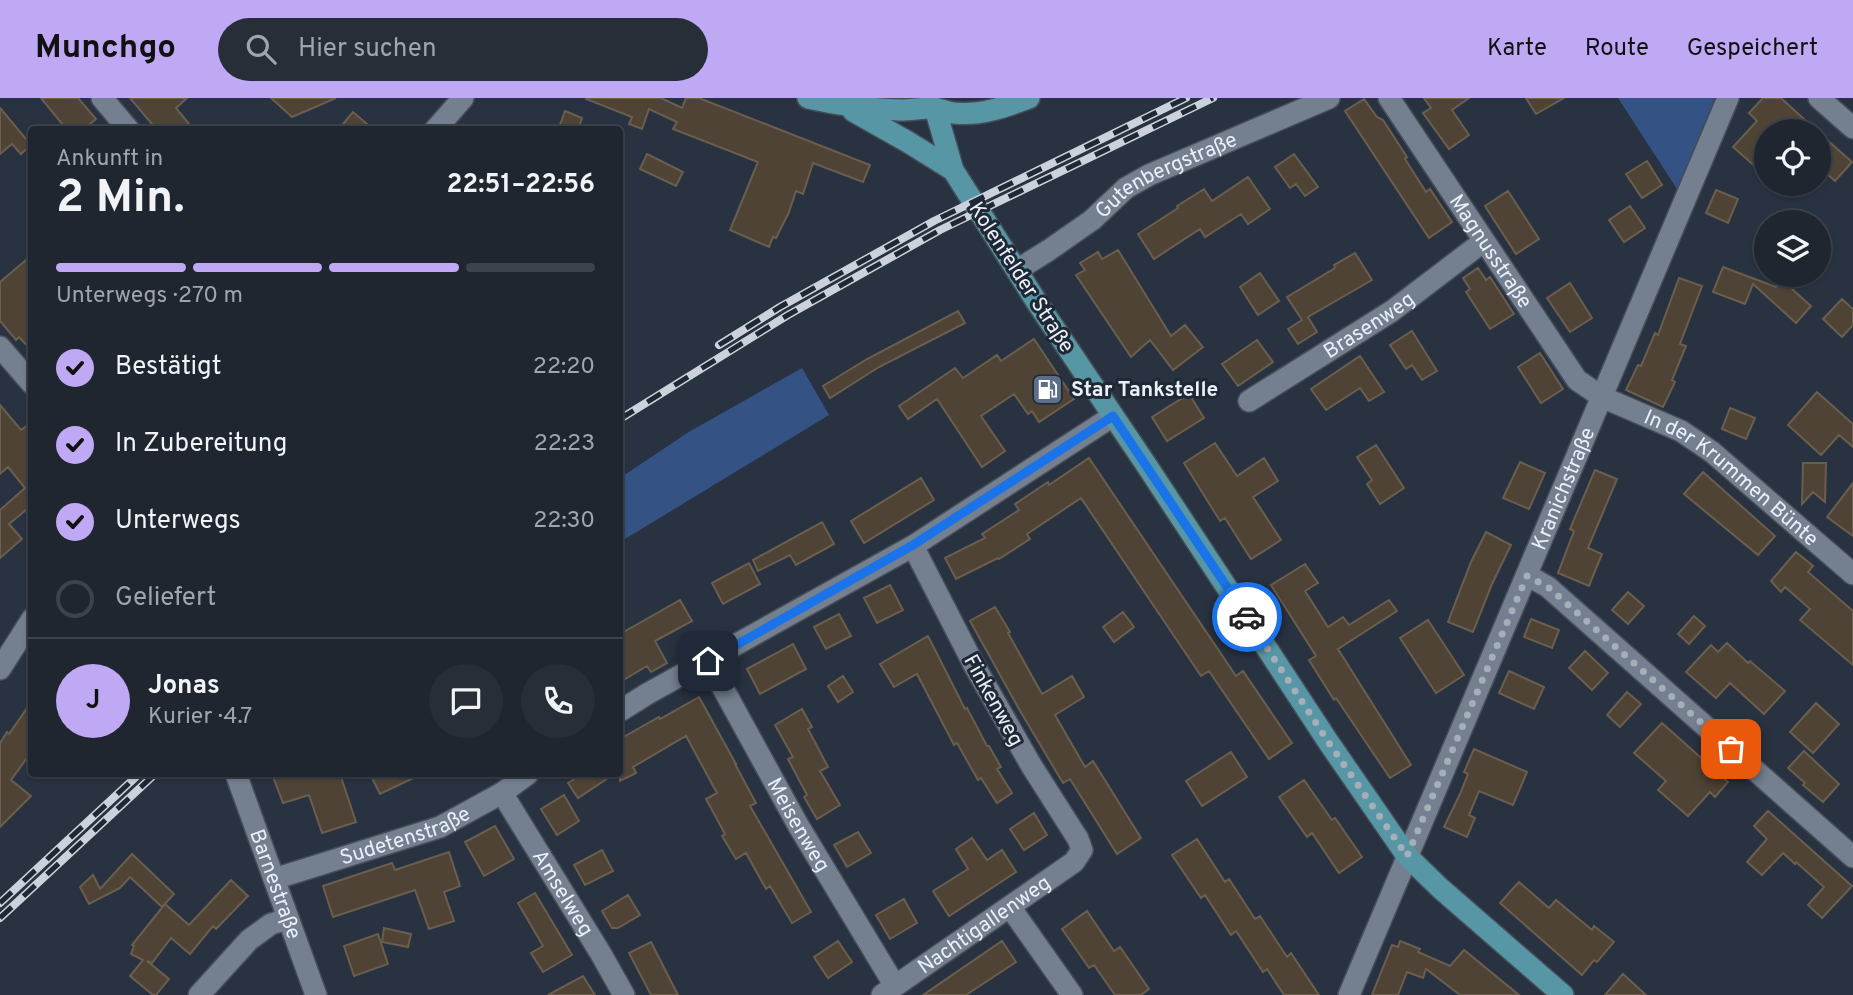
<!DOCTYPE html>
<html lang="de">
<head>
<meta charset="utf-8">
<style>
  :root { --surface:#1f2630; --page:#272e38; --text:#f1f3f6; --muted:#a1a5ab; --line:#3c434c; --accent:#bfa9f4 }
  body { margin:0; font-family:Overpass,sans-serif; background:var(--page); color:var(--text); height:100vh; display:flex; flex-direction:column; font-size:26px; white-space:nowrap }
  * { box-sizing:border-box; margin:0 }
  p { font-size:23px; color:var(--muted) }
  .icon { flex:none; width:38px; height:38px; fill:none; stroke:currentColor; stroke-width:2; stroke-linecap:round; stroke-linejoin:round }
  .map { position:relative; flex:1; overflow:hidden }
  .details { position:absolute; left:28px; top:28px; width:595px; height:651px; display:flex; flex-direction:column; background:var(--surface); border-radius:7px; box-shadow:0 2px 5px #0004,0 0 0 2px var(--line) }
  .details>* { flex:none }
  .tools { position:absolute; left:1754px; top:21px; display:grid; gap:14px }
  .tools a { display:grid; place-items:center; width:77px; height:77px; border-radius:50%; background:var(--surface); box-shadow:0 2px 5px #0004,0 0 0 2px var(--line); font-size:35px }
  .pin { position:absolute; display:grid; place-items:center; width:60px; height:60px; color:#fff; margin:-30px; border-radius:14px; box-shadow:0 4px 10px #0006 }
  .courier { position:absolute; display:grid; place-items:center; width:70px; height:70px; margin:-35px; border:5px solid #1a73e8; border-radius:50%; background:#fff; color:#222; box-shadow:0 2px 9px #0007 }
  .summary em { font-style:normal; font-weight:700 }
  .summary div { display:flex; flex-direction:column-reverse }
  .summary { display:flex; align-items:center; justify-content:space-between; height:119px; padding:0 28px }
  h1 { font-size:46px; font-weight:700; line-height:52px }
  .bar { display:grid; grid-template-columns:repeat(4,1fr); gap:10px 7px; align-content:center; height:84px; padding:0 28px }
  .bar i { height:9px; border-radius:5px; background:var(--line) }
  .bar .on { background:var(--accent) }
  .bar p { grid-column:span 4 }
  .line { display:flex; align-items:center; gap:18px; padding:0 28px; border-top:2px solid var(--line) }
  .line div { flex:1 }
  .round { display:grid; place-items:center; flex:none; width:74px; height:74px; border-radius:37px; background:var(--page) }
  ol { padding:0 28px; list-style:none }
  li { display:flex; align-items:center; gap:21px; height:77px }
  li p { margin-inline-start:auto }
  li .icon { padding:7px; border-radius:50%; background:var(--accent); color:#111; stroke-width:4 }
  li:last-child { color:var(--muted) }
  li i { width:38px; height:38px; border:4px solid var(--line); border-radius:50% }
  header { display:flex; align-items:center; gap:42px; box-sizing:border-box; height:98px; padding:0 35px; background:var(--accent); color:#111 }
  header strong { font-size:33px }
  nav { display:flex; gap:38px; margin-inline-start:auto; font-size:24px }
  .search { width:490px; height:63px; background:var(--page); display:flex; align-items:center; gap:18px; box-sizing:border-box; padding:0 24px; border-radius:38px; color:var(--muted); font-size:26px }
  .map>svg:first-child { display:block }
  .green { fill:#345384 }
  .building { fill:#4f4335; stroke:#6a5e4f; stroke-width:2 }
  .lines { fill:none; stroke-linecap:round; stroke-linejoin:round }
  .minor-casing { stroke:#454d59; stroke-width:24 }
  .major-casing { stroke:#454d59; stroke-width:24 }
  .minor { stroke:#747f8f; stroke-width:21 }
  .major { stroke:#5797a5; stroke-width:21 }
  .rail-casing { stroke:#ccd2dc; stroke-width:8 }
  .rail { stroke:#1f2835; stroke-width:5; stroke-dasharray:16; stroke-linecap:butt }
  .done { stroke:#a6aeb8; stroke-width:7; stroke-dasharray:0 12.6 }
  .route { stroke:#1a73e8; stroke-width:9 }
  .labels { text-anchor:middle; stroke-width:6; stroke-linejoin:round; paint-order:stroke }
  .street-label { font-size:21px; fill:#eaf0f9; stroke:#1f2835 }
  .poi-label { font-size:21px; font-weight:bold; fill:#eaf0f9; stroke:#1f2835; text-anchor:start }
</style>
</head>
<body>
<header>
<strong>Munchgo</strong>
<div class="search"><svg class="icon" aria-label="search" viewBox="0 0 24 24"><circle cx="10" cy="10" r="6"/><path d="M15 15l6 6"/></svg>Hier suchen</div>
<nav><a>Karte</a><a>Route</a><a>Gespeichert</a></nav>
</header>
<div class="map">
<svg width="1853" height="897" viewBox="0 0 1853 897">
  <rect width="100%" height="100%" fill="#293240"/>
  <path class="green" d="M1618 0H1715L1677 91Z
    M802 270 829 317 620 444V380L687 335Z"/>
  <path class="building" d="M41 0H78L96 21 83 32H67Z
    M130 0H187L176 10 194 32H157Z
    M271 0H336L292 19Z
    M587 0H661L682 10 686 0H699L870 67 863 84 813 65 803 96 796 93 789 114 776 140 773 139 769 149 730 132 758 64 673 31 677 24 649 11 642 31 629 26 632 19 586 1Z
    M1424 0H1469L1452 12 1469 37 1449 51 1423 15 1431 10Z
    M1526 0H1564L1536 16Z
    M1763 0H1781L1817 33H1766V78L1733 49 1757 23 1749 15Z
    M1364 1 1377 19 1383 22 1407 59 1405 61 1426 94 1430 91 1452 124 1429 140 1345 13Z
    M0 10 31 47 21 56 12 46 0 56Z
    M565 13 582 20 578 32H558Z
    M353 14 374 32H338Z
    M1818 34 1852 64 1835 83 1818 68Z
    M647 56 683 74 676 88 640 71Z
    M1294 56 1318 89 1305 98 1296 86 1290 90 1275 69Z
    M1647 63 1662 87 1642 100 1626 76Z
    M1248 79 1270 111 1248 126 1241 116 1205 139 1200 131 1154 161 1138 136 1178 110 1177 108 1204 91 1212 103Z
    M1716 92 1738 101 1728 125 1706 115Z
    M1508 93 1539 141 1516 156 1485 108Z
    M1630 108 1645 130 1624 144 1609 122Z
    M1118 152 1171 238 1185 227 1203 249 1173 272 1150 242 1131 259 1076 177 1085 172 1080 165 1098 154 1102 161Z
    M1355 155 1372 182 1308 219 1317 234 1298 246 1288 231 1302 222 1287 199 1335 170 1334 167Z
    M32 157V253L19 239 16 242 0 223V184Z
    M1723 169 1776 189 1782 182 1811 208 1796 225 1753 186 1745 206 1713 194Z
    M1478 170 1486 182 1490 179 1514 216 1490 231 1466 194 1470 191 1463 180Z
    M1260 175 1279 203 1258 217 1240 189Z
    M1679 180 1702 188 1680 246 1686 248 1672 282 1675 284 1663 309 1626 292 1638 267 1641 268 1655 235 1658 237Z
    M1570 185 1592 220 1570 234 1547 200Z
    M1842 201 1853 211V227L1842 239 1823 221Z
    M958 213 965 225 879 269 830 300 823 288 867 261Z
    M1412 233 1437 273 1422 282 1412 267 1406 271 1390 247Z
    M1034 241 1074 301 1039 324 1032 313 1028 316 1014 296 981 318 1005 353 982 369 937 301 908 321 899 308 955 270 963 280 997 257 1001 263Z
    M1257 242 1273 264 1238 288 1222 266Z
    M1540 255 1563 291 1541 305 1518 269Z
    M1360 258 1384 294 1369 303 1360 290 1326 312 1311 291Z
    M1817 294 1853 326V349L1839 337 1821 357 1788 327Z
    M1189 296 1204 320 1167 343 1152 319Z
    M0 307 21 332 32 324V407L9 426 22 441 0 460V412L25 390 8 369 0 376Z
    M1730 310 1755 320 1746 341 1722 331Z
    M1215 345 1237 378 1264 360 1278 383 1253 399 1281 442 1251 461 1225 420 1220 423 1184 365Z
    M1376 347 1404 390 1380 406 1367 386 1372 382 1357 359Z
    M1089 360 1236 578 1243 573 1292 645 1269 661 1209 573 1201 578 1081 400 1027 436 1030 441 999 461 998 460 956 481 945 460 985 440 982 436 1019 412 1015 406 1048 384 1049 387Z
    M1520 364 1545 375 1529 411 1503 400Z
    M1803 365H1826L1825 404 1813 394 1802 406Z
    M1595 372 1617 381 1588 450 1602 456 1589 488 1558 475 1574 433 1570 431Z
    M1703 374 1775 438 1758 457 1684 396Z
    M921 380 934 402 864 445 851 423Z
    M1853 385V438L1827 419Z
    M822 424 834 446 796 467 790 457 758 473 753 462Z
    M1486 434 1511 447 1492 486 1473 534 1448 524 1471 464Z
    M1796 454 1813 468 1808 474 1853 513V567L1800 522 1810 511 1785 489 1781 494 1771 483Z
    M749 465 760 486 723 506 712 485Z
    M1305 466 1318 485 1305 493 1328 529 1343 519 1349 527 1389 502 1397 513 1338 551 1411 667 1390 680 1336 600 1334 602 1309 562 1316 558 1271 487Z
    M890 487 903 512 877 525 864 500Z
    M1628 494 1644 508 1628 526 1612 512Z
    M680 502 692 523 655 543 667 565 651 574 647 568 620 584V536Z
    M995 509 1010 534 1008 535 1042 596 1072 578 1084 599 1055 617 1085 669 1093 663 1141 740 1117 756 1070 681 1063 685 1019 611 970 523Z
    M1123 514 1134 529 1114 544 1103 529Z
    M839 516 851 538 826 551 814 529Z
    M1694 518 1705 528 1689 546 1678 536Z
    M1531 521 1559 532 1552 550 1524 539Z
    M1428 522 1464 577 1436 595 1400 540Z
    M928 538 965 611 967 610 987 648H989L1001 669 997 671 1012 695 997 705 981 680 978 682 957 645 954 647 917 576 894 589 880 566Z
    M1727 545 1748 565 1750 563 1785 593 1764 616 1730 585 1716 600 1686 574 1711 547 1718 554Z
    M793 546 806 571 760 596 747 571Z
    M1585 553 1608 575 1592 592 1569 570Z
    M1509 573 1544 589 1534 611 1499 595Z
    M843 578 853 594 838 604 828 588Z
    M1627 594 1641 606 1620 629 1607 617Z
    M699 599 736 666H735L756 705 750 708 811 814 792 825 770 788 766 791 746 755 736 761 722 738 725 736 706 701 717 695 686 638 633 669 636 675 620 683V641L659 619 660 621Z
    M32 603V653L11 682 31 698 0 729V645L7 634 9 636Z
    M1816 605 1839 626 1813 655 1790 634Z
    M802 611 812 629 808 631 828 669 820 673 840 707 817 721 804 699 807 697 788 661 793 659 775 627Z
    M1662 625 1728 684 1715 699 1710 694 1688 718 1658 692 1666 683 1634 655Z
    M1474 651 1527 674 1513 707 1479 693 1469 717 1475 720 1467 739 1444 729 1460 696 1468 676 1464 674Z
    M1804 653 1839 686 1823 704 1803 687 1805 685 1788 670Z
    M1231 654 1247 679 1202 708 1186 683Z
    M272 676H340L356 724 322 735 309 697 283 705Z
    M370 676H422L380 696Z
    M583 676H614L578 700 568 685Z
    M1304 682 1332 722 1335 720 1362 759 1339 775 1312 735 1307 739 1279 699Z
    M564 697 579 723 557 737 541 711Z
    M1768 713 1852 788 1822 820 1808 807 1824 789 1796 764 1795 766 1783 755 1762 777 1747 764 1767 741 1754 728Z
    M1034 715 1047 737 1024 752 1010 731Z
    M495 728 514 761 484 778 465 744Z
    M858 734 871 755 847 769 834 747Z
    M972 740 987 762 1002 752 1016 774 949 818 933 793 968 771 956 751Z
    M1197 741 1225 784 1229 781 1255 821 1260 818 1287 859 1291 855 1319 897H1284L1267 871 1263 874 1236 833 1231 837 1205 797 1201 800 1172 757Z
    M602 752 613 773 585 787 574 767Z
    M449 754 460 788 444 794 454 823 429 831 415 792 333 819 323 788 392 765 395 772Z
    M132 756 174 796 162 809 130 779 120 790 89 806 80 789 93 777 100 791Z
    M231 782 248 798 216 831 213 828 190 856 171 840 152 865 147 863 169 881 156 897H153L130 878 143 862 131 856 134 848 132 847 165 806 189 827Z
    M1519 784 1549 810 1556 802 1592 832 1594 828 1614 844 1597 864 1594 862 1582 877 1500 805Z
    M535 795 572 857 543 874 531 855 543 848 518 805Z
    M628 797 640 817 618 830H612L602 813Z
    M904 801 917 825 890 841 876 817Z
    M1087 813 1114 853 1120 849 1149 891 1141 897H1115L1094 867 1089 870 1062 831Z
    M384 830 411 836 408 849 382 844Z
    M378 836 388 866 354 878 344 848Z
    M838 843 852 864 828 880 814 859Z
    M1002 843 1016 864 966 897H923Z
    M1400 843 1420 851 1418 854 1450 868 1464 852 1519 897H1460L1426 871 1423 880 1407 874 1398 897H1372L1392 847 1398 849Z
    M651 844 678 897H651L629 855Z
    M1623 876 1646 897H1605Z
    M583 878 595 897H548Z"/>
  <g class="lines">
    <defs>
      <g id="minor">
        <path d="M102 0 129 32"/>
        <path id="s1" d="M1389 0 1577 282 1602 299 1681 333 1712 354 1853 476"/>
        <path d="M1819 0 1853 30"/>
        <path d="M435 32 463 0"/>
        <path id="s2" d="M1017 172 1049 152 1092 122 1126 90 1149 77 1329 0"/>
        <path d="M0 249 32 286"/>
        <path id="s3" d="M1249 303 1392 213 1484 143"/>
        <path d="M1527 477 1548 489 1853 759"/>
        <path id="s4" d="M708 563 798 727 895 888"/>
        <path d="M0 571 32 521"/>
        <path d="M620 613 647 596 913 448 1113 318"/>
        <path id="s5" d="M236 676 316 897"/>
        <path id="s6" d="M502 695 601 856 624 897"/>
        <path id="s7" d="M274 781 440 729 502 695 528 676"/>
        <path d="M1010 809 1072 897"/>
        <path d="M199 897 249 842 271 826 288 821"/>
        <path id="s8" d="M882 897 1074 764 1082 752 1078 741 1031 667 974 567 913 448"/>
        <path id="s9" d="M1349 897 1728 0"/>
      </g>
      <path id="major" d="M808 0C839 7 869 11 900 12 911 12 922 10 933 10 940 11 947 14 954 15 980 18 1005 9 1029 0
        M935 10 953 72 1038 206 1147 368 1329 645 1407 758 1440 790 1563 897
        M853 13 908 44 953 72"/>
    </defs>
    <use href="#minor" class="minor-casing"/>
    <use href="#major" class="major-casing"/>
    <use href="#minor" class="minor"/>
    <use href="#major" class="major"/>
    <defs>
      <path id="rail" d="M719 247 780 209 934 123 1186 0
        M620 321 788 217 940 132 1213 0
        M0 805 139 676
        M0 820 155 676"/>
    </defs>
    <use href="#rail" class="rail-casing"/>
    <use href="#rail" class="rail"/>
  </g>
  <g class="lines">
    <path class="done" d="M1247 519 1329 645 1407 758 1527 478 1548 489 1731 651"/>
    <path class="route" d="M708 563 913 447 1113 318 1247 519"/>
  </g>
  <defs>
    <symbol id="fuel-square" viewBox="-11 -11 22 22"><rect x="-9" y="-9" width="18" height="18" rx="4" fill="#5c6f8a" stroke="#1f2835"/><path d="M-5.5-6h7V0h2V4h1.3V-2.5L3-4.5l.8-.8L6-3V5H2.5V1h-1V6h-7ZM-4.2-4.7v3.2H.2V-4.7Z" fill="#fff"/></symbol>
  </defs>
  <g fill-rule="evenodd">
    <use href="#fuel-square" x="1030" y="274" width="35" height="35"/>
  </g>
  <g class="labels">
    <g class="street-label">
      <text dy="7" stroke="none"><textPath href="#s2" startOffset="178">Gutenbergstraße</textPath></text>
      <text dy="7" stroke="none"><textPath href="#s1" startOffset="184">Magnusstraße</textPath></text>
      <text transform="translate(1022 179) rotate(57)" y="7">Kolenfelder Straße</text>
      <text dy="7" stroke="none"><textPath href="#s3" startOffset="142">Brasenweg</textPath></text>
      <text dy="7" stroke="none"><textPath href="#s1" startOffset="523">In der Krummen Bünte</textPath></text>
      <text dy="7" stroke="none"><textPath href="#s9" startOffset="550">Kranichstraße</textPath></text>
      <text transform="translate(994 602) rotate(61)" y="7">Finkenweg</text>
      <text dy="7" stroke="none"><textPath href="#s4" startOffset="187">Meisenweg</textPath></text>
      <text dy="7" stroke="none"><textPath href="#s7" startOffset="138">Sudetenstraße</textPath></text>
      <text dy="7" stroke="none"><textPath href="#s5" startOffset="117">Barnestraße</textPath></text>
      <text dy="7" stroke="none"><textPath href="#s6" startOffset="117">Amselweg</textPath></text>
      <text dy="7" stroke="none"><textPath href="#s8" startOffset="124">Nachtigallenweg</textPath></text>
    </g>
    <g class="poi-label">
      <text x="1071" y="298">Star Tankstelle</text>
    </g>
  </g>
</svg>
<div class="tools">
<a><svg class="icon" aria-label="locate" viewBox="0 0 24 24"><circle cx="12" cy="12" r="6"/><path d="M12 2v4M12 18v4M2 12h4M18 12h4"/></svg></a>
<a><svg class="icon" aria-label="layers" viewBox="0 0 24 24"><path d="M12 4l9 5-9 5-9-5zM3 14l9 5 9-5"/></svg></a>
</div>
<div class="pin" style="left:1731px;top:651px;background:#ea580c"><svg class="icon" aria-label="bag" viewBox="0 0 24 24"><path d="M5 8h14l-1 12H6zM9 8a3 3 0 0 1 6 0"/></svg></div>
<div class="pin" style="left:708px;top:563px;background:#1f2937"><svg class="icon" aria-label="home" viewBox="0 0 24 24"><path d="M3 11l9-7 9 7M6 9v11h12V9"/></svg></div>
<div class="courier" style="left:1247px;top:519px"><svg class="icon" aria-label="car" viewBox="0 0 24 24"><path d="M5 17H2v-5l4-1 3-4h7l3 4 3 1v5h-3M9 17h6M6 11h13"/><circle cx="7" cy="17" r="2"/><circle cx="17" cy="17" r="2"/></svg></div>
<section class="details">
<div class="summary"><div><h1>2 Min.</h1><p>Ankunft in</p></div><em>22:51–22:56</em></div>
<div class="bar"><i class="on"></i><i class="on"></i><i class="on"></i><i></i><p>Unterwegs · 270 m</p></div>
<ol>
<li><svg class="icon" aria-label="check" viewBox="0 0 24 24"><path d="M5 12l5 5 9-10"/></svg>Bestätigt<p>22:20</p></li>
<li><svg class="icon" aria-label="check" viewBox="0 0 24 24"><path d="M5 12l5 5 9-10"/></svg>In Zubereitung<p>22:23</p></li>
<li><svg class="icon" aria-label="check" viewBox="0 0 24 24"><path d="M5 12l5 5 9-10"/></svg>Unterwegs<p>22:30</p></li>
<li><i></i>Geliefert</li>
</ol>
<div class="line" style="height:126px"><b class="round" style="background:var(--accent);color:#111">J</b><div><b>Jonas</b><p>Kurier · 4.7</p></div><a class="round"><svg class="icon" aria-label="chat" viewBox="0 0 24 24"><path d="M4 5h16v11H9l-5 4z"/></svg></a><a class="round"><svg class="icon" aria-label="phone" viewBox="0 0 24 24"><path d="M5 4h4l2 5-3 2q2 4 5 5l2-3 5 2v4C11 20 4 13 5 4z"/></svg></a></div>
</section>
</div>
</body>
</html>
